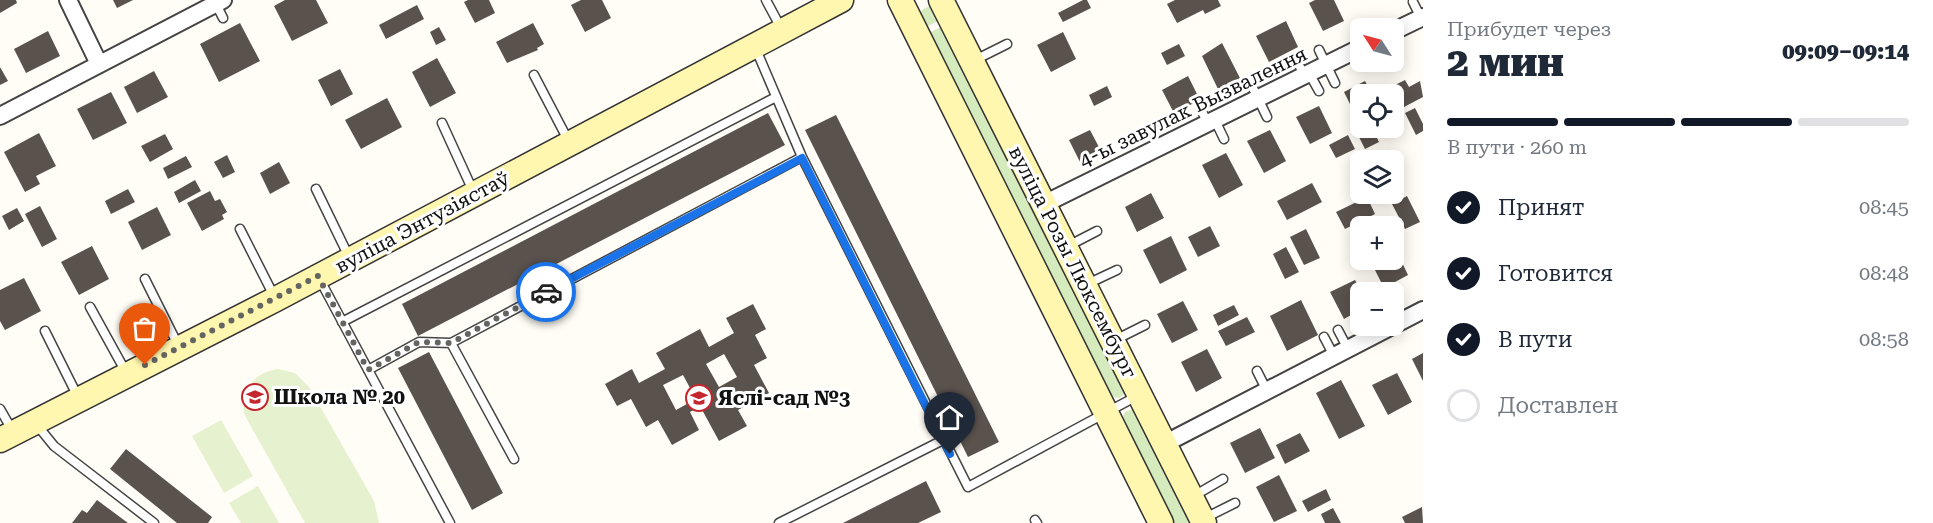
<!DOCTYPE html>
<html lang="ru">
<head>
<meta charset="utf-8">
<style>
  :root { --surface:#fff; --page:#f2f2f3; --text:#1f2937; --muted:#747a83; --line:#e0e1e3; --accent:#111827 }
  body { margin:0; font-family:"Roboto Serif",serif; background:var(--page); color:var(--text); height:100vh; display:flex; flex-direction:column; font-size:22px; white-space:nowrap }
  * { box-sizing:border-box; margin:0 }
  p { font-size:20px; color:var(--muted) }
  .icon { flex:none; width:33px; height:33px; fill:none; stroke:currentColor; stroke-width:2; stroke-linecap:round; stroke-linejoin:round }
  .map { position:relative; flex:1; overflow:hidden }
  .details { display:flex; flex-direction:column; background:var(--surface); width:510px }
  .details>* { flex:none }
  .needle { width:39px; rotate:306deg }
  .controls { position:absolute; left:1350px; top:18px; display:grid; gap:12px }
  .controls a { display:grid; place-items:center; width:54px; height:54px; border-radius:9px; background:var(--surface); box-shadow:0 3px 15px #0003; font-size:30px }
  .pin { position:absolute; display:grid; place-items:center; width:51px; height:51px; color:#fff; margin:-62px -26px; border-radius:50% 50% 50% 0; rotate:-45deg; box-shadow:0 0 6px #0007 }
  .pin .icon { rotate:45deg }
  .courier { position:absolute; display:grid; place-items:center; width:60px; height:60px; margin:-30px; border:4px solid #1a73e8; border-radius:50%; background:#fff; color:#222; box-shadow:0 2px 8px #0007 }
  .headline em { font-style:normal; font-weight:800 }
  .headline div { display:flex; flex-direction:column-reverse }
  .headline { display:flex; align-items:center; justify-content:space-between; height:102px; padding:0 24px }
  h1 { font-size:39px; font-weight:800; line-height:45px }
  .bar { display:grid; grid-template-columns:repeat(4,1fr); gap:9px 6px; align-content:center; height:72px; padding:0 24px }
  .bar i { height:8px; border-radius:4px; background:var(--line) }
  .bar .on { background:var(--accent) }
  .bar p { grid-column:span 4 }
  ol { padding:0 24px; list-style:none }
  li { display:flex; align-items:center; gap:18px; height:66px }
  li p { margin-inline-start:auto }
  li .icon { padding:6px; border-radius:50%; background:var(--accent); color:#fff; stroke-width:4 }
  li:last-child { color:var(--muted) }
  li i { width:33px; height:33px; border:3px solid var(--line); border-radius:50% }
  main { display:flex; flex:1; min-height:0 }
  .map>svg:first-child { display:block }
  .green { fill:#d5ebbd }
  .pitch { fill:#e6f2cf }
  .building { fill:#5a524d; fill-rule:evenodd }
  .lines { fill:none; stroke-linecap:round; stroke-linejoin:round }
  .service-casing { stroke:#444; stroke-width:11 }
  .minor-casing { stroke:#444; stroke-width:20 }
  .secondary-casing { stroke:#333; stroke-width:27 }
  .service { stroke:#fff; stroke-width:8 }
  .minor { stroke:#fff; stroke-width:16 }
  .secondary { stroke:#fff6b0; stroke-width:24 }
  .done { stroke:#646461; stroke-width:6; stroke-dasharray:0 10.8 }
  .route { stroke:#1a73e8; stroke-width:8 }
  .labels { text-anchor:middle; stroke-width:6; stroke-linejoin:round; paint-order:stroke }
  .street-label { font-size:20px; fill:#111; stroke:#fff }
  .poi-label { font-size:20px; font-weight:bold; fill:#111; stroke:#fff; text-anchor:start }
</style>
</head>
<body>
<main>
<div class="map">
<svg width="1423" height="523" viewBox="0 0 1423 523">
  <rect width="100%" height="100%" fill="#fffdf5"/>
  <path class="green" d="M933 4 944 18 926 27 921 14 922 10Z
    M947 24 1126 393 1119 398 1110 396 929 33Z
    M1134 409 1195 523H1172L1122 419 1125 412Z"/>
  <path class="pitch" d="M278 369 295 373 309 387 374 501 379 523H305L244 414C241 390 253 373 278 369Z
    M221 420 253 476 224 493 192 436Z
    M258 486 279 523H241L229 503Z"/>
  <path class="building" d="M0 0H16L17 3 0 13Z
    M113 0H133L117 8Z
    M285 0H316L328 23 292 41 274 6Z
    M468 0H489L495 13 475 23 464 2Z
    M581 0H602L611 18 585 32 571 5Z
    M1083 0H1087L1091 8 1063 22 1058 13Z
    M1175 0H1218L1221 6 1205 14 1203 10 1177 23 1167 4Z
    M1315 0H1334L1344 21 1323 31 1309 3Z
    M417 5 424 19 386 39 379 25Z
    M1286 21 1298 47 1269 62 1256 36Z
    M240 23 260 61 219 82 200 44Z
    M533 23 544 44 537 48 538 50 507 63 496 42Z
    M439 27 446 40 436 45 430 32Z
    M48 31 60 56 26 73 14 49Z
    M1063 32 1076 59 1051 72 1037 45Z
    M1222 43 1240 78 1218 89 1202 56Z
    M1179 44 1185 56 1167 65 1161 53Z
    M437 58 456 93 430 107 412 72Z
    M0 67 8 81 0 85Z
    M340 69 353 94 331 106 318 80Z
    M154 71 168 97 137 113 124 87Z
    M1188 76 1200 100 1174 113 1162 90Z
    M1405 80 1409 87 1420 81 1423 97 1404 107 1393 86Z
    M1365 81 1372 94H1360V124L1344 92Z
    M1107 86 1112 97 1094 106 1089 95Z
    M111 92 127 123 93 140 77 109Z
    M387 98 402 127 361 149 345 120Z
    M1319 106 1332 133 1310 144 1296 117Z
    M1415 108 1423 124V131L1416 135 1405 113Z
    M768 113 785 145 418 336 402 304Z
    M836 115 999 442 968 457 805 130Z
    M1367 128H1372L1379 142 1365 149 1357 133Z
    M1090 130 1101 151 1080 162 1069 140Z
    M1270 130 1286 161 1264 173 1247 141Z
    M39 133 56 166 36 176 40 184 25 192 4 152Z
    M165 134 173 149 150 162 141 146Z
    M1348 135 1355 149 1336 158 1329 145Z
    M1226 153 1243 185 1219 198 1202 165Z
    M227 155 235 172 223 178 214 162Z
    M186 156 192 167 168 179 163 168Z
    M279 162 290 183 270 194 260 173Z
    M195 180 201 191 179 203 174 192Z
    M1312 183 1322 202 1287 220 1277 201Z
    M128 189 135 202 111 214 105 201Z
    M210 191 215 201 220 199 227 212 222 215 224 219 202 231 187 203Z
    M1151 193 1164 218 1137 232 1125 207Z
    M1407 196 1420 222 1405 229 1392 204Z
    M1367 197 1375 214 1345 229 1336 212Z
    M40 206 57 239 42 247 25 214Z
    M157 207 171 235 142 250 128 222Z
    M17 208 24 221 9 230 2 216Z
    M1210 226 1220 246 1198 257 1188 237Z
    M1306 229 1320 258 1304 265 1290 237Z
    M1171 236 1187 270 1160 284 1143 250Z
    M92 246 109 279 79 295 61 262Z
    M1394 246 1408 275 1384 288 1370 260H1394Z
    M1286 247 1299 272 1285 279 1273 254Z
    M24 278 41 311 5 330 0 321V290Z
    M1355 280 1362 292 1360 310 1344 319 1330 292Z
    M1301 300 1318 335 1287 351 1270 316Z
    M1183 301 1198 330 1172 343 1157 314Z
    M753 304 766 329 755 335 767 358 754 365 769 393 738 410 747 426 719 441 700 406 690 412 699 430 672 445 658 420 646 427 631 399 617 406 605 384 632 369 639 383 665 369 656 353 700 329 709 347 734 333 726 318ZM724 354 737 377 719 387 706 364ZM683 375 696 399 676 410 663 385Z
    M1234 305 1239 315 1218 326 1213 315Z
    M1247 317 1255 332 1226 346 1218 331Z
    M1207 349 1222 378 1196 392 1181 362Z
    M429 352 503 493 472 510 398 368Z
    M1423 353V381L1412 359Z
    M1397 373 1412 402 1388 415 1372 385Z
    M1341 380 1365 426 1339 439 1316 393Z
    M1260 428 1275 458 1245 473 1230 443Z
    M1300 433 1310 451 1285 464 1276 445Z
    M126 449 212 517 208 523H177L110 469Z
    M1279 475 1297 511 1274 522 1256 487Z
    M926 481 941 512 918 523H843Z
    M1326 489 1331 500 1308 512 1302 501Z
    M97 500 128 523H72L82 510 87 513Z
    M1422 507 1423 523H1405L1402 517Z
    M1333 508 1341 523H1325L1321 514Z"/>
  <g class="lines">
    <defs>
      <path id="service" d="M766 0 781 28
        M1413 2 1421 18
        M216 4 223 18
        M755 47 802 157
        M1319 50 1335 83
        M975 60 1007 44
        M1297 61 1304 75
        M1309 73 1319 91
        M534 75 568 140
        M1251 84 1267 117
        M1201 110 1208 123
        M1215 120 1224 139
        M442 123 474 193
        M316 189 350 259
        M240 229 275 298
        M1066 247 1097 231
        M145 279 179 347
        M320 280 450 523
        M1085 285 1117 270
        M90 307 127 374
        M342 322 776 97
        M1338 330 1348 349
        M45 331 79 399
        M1324 337 1334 356
        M1113 341 1145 325
        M368 370 419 342 451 343
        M1257 371 1267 391
        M0 409 12 430
        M37 425 54 446 154 523
        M514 459 451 343 802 157 968 487 1137 396
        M1192 497 1223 479
        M1203 519 1235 503
        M1035 520 1037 523
        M779 523 943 440"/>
      <path id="minor" d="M68 0 99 64
        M1394 31 1423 17
        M0 116 223 0
        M1044 204 1360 48
        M1164 444 1423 310"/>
      <path id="secondary" d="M900 0 1161 523
        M941 0 1204 523
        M0 440 276 299 841 0"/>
    </defs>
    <use href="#service" class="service-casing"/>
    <use href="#minor" class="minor-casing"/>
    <use href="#secondary" class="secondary-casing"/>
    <use href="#service" class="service"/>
    <use href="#minor" class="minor"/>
    <use href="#secondary" class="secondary"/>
  </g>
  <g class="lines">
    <path class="done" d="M145 365 318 276 368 370 419 342 451 343 546 292"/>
    <path class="route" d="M546 292 802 158 950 454"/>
  </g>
  <defs>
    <symbol id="school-ring" viewBox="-11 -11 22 22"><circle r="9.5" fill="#fff" stroke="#c4262e" stroke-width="1.5"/><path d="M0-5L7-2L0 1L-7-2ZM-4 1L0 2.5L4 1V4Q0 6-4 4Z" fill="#c4262e"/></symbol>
  </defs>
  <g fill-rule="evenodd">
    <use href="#school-ring" x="240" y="382" width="30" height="30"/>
    <use href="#school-ring" x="684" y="383" width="30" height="30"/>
  </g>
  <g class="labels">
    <g class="street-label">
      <text transform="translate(1193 107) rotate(-26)" y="7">4-ы завулак Вызвалення</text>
      <text transform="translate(422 222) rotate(-28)" y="7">вуліца Энтузіястаў</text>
      <text transform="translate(1073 262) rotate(63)" y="7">вуліца Розы Люксембург</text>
    </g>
    <g class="poi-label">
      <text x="274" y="404">Школа № 20</text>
      <text x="718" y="405">Яслі-сад №3</text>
    </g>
  </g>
</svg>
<div class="controls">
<a><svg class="needle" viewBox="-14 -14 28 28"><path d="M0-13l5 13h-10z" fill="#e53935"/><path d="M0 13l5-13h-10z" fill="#747a83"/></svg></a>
<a><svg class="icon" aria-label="locate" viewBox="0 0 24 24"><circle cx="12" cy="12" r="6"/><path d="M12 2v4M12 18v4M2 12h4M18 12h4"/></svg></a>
<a><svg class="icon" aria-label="layers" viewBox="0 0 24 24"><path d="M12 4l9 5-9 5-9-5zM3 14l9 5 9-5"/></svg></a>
<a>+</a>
<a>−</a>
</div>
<div class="pin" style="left:145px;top:365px;background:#ea580c"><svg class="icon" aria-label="bag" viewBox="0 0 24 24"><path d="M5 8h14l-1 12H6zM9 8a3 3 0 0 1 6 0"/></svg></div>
<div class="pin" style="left:950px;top:454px;background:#1f2937"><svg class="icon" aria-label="home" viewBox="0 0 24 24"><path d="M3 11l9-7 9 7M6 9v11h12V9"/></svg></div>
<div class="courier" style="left:546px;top:292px"><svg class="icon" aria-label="car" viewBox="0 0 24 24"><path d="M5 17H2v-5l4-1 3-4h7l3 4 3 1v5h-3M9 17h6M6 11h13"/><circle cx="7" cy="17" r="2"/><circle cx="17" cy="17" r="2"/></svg></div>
</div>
<section class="details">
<div class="headline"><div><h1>2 мин</h1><p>Прибудет через</p></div><em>09:09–09:14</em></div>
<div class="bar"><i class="on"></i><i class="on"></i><i class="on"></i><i></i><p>В пути · 260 m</p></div>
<ol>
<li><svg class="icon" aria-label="check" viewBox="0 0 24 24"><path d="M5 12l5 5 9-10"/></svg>Принят<p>08:45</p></li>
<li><svg class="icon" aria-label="check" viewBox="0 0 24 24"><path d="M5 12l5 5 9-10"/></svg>Готовится<p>08:48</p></li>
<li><svg class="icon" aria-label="check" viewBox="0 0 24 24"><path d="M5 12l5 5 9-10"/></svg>В пути<p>08:58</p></li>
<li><i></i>Доставлен</li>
</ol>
</section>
</main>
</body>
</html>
